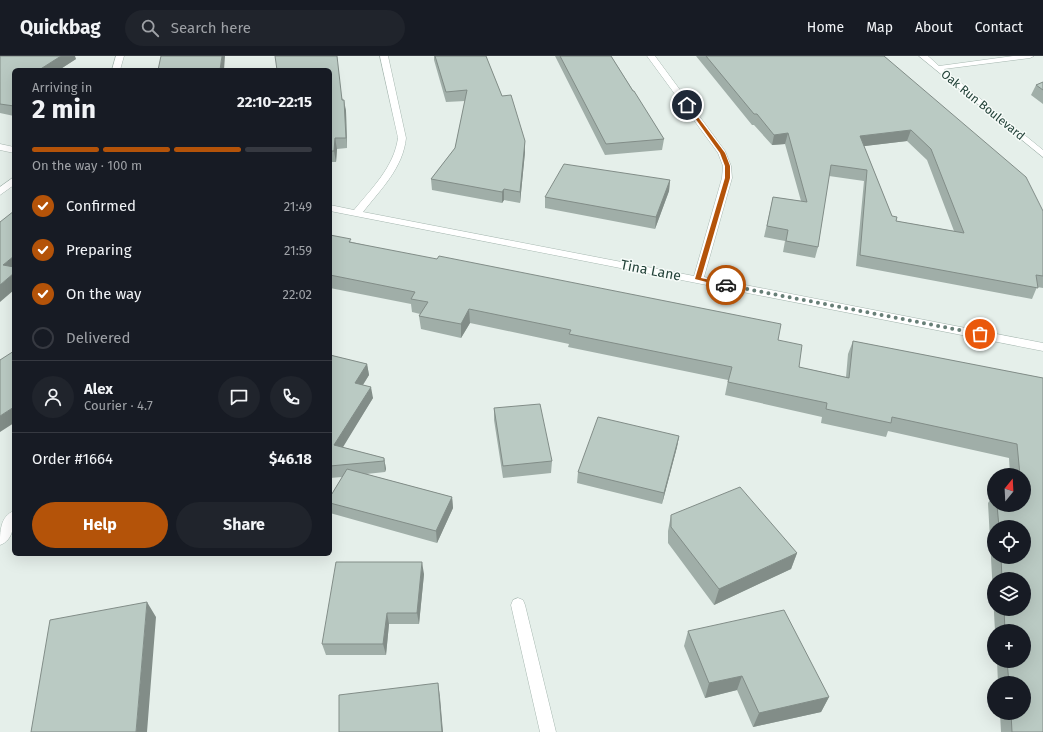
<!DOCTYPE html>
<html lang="en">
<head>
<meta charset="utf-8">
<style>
  :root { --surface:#171b24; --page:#20242c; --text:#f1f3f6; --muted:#9ea1a6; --line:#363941; --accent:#b45309 }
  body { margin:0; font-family:"Fira Sans",sans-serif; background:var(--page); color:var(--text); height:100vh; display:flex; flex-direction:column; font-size:15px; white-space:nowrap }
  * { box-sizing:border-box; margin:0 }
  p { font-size:13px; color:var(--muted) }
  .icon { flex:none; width:22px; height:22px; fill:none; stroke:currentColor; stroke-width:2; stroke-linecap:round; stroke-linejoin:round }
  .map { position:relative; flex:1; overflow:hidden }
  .details { position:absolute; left:12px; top:12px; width:320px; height:488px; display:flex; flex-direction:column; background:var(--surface); border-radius:6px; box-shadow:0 4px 16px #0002 }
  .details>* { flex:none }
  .needle { width:26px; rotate:18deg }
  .fabs { position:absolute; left:987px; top:412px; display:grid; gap:8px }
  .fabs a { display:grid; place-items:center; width:44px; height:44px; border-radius:50%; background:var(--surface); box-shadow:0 4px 16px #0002; font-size:20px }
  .pin { position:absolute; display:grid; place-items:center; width:34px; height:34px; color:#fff; margin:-17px; border:2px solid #fff; border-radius:50%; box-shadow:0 1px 4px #0007 }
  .courier { position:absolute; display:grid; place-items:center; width:40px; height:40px; margin:-20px; border:3px solid #b45309; border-radius:50%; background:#fff; color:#222; box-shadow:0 1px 5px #0007 }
  .head em { font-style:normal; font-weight:700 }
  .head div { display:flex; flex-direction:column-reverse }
  .head { display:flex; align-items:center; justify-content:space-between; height:68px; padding:0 20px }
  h1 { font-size:26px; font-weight:700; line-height:30px }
  .bar { display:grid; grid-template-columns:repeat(4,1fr); gap:6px 4px; align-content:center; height:48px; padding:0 20px }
  .bar i { height:5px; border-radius:3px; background:var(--line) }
  .bar .selected { background:var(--accent) }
  .bar p { grid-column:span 4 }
  .line { display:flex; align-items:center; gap:10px; padding:0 20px; border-top:1px solid var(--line) }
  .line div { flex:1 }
  .round { display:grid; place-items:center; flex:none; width:42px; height:42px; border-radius:21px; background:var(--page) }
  ol { padding:0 20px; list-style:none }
  li { display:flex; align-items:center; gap:12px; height:44px }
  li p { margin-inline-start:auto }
  li .icon { padding:4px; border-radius:50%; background:var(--accent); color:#fff; stroke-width:4 }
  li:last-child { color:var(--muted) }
  li i { width:22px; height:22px; border:2px solid var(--line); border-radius:50% }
  .action { display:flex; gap:8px; margin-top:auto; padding:8px 20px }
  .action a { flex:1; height:46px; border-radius:24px; background:var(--accent); color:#fff; font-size:16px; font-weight:700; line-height:46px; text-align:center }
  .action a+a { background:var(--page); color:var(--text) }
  header { display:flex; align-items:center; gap:24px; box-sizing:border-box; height:56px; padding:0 20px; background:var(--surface); border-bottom:1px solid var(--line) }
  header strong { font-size:19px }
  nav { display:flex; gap:22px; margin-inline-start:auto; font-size:14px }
  .search { width:280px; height:36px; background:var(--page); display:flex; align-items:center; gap:10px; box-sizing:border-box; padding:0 14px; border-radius:22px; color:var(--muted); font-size:15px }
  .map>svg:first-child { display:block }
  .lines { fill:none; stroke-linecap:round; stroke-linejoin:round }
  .minor-casing { stroke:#a7b8b1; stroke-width:1 }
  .minor { fill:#fff; fill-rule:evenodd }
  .wall { fill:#a0aea8; fill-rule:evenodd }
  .shaded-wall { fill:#828d88 }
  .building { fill:#bacac3; stroke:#828d88; fill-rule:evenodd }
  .route { fill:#b45309 }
  .done { stroke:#677f77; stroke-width:4; stroke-dasharray:0 7.2 }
  .labels { text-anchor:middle; stroke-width:3; stroke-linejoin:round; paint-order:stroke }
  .far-street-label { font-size:12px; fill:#234239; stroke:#f6fbf8 }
  .street-label { font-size:14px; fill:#234239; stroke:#f6fbf8 }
</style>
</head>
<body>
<header>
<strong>Quickbag</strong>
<div class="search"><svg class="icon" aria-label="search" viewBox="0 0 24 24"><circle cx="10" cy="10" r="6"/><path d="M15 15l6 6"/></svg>Search here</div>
<nav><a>Home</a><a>Map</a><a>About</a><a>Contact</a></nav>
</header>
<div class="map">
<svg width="1043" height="676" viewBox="0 0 1043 676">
  <rect width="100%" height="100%" fill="#e5efea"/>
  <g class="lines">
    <defs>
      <path id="minor" d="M116 0H124L120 14H112Z
        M380 0H388L406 82C403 112 381 133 363 156L694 220 722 122 723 110 718 97 647 0H655L725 95 731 110 732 122 704 221 1043 287V295L330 155V149L354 154C372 132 394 111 398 82Z
        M919 0H928L939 10 1013 0H1034L1030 2 944 13 1043 94V101Z
        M0 88 14 91V97L0 94Z
        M14 121V129L0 139V131Z
        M14 455C14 468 14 484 0 489 0 476 0 460 14 455Z
        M518 542 523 544 525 549 556 676H540L511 549 513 544Z"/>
    </defs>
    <use href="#minor" class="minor-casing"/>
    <use href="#minor" class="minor"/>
  </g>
  <path class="wall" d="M0 0 76 3 59 14H14V60L0 57Z
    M434 0H486L502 40 525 85V96L520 147 504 144 502 147 432 134 431 123 455 92 465 45 446 46 434 4Z
    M555 0H611L664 83 662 94 605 99Z
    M696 0H884L1043 155V232L1037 231 1032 243 856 210 864 125 829 120 818 191 815 202 783 196 785 185 764 181 773 141 801 145 785 88 772 89 754 69H752ZM907 85 927 104 954 175 896 165 892 160 864 90Z
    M330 14 343 44 346 55 347 92 337 93 336 106H330Z
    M1043 26V48L1031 39 1036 29Z
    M670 124 669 135 655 173 545 152V141Z
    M330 179 352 186 778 284 799 311 846 321 848 298 853 285 1043 322V676H1001L1000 657H1024V627H998L997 605H1024V575H995L988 447 994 438V449H1024V419H1010L1009 402 888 375 886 381 821 367 822 361 725 339 728 324 568 291 569 288 470 267 461 282 421 273 419 260 420 258 412 256 411 248 330 232ZM994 471H1024V501H994ZM994 523H1024V553H994Z
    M330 299 367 308 369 319 363 329 373 342 342 391 384 402 386 413 385 416 366 418 452 441 453 452 437 487 330 457V441L342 421 330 422Z
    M494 352 552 405 551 417 503 422 494 364Z
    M679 380 677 391 662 448 577 427 578 416Z
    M671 459 797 497 791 513 714 549 668 487V475Z
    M424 518 419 568H389L386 599H326L322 588Z
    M688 575 829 641 821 656 753 671 737 634 705 642 684 590Z"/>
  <path class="shaded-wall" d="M61 0H75L76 3 59 14H39Z
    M222 0H225L224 14H220Z
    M344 44 346 55 347 92 346 82Z
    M911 74 907 85 857 91 860 80Z
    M788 77 785 88 772 89 774 79Z
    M335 82 337 93 336 106 334 95Z
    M525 85V96L520 147V136Z
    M670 124 669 135 655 173 656 161Z
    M504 133V144L502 147V136Z
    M14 200V215L3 209Z
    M14 217V234L0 246V229Z
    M469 253 470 267 461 282V268Z
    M367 308 369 319 357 338 355 327Z
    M371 331 373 342 337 401 334 389Z
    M14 351V367L0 376V360Z
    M679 380 677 391 662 448 664 437Z
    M384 402 386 413 385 416 384 405Z
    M452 441 453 452 437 487 436 475Z
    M797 497 791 513 714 549 719 533Z
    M422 506 424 518 419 568 417 557Z
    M147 546 156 561 147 676H136Z
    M387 557 389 568 386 599 383 588Z
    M742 620 737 634 705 642 709 627Z
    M438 627 440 641 443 676H442Z
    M829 641 821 656 753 671 759 657Z"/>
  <path class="building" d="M0 0H61L39 14H14V50L0 48Z
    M161 0H222L220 14H158Z
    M275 0H337L342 44H344L346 82H335L334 95H330V14H277Z
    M435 0H486L502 40 511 39 525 85 520 136 504 133 502 136 431 123 455 92 467 34 446 36Z
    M560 0H611L633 35H634L664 83 606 88Z
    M706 0H884L1026 121 1043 155V220L1036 219 1038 232 860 199 867 114 831 109 818 191 786 185 788 174 767 170 773 141 807 146 788 77 774 79 757 58H754ZM911 74 931 93 964 177 896 165 897 161 892 160 860 80Z
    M1043 26V34L1036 29Z
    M564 108 670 124 656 161 545 141Z
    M14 155V200L3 209 14 211V217L0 229V166Z
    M330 179 351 183 349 186 437 203 439 200 781 268 778 284 802 289 799 311 849 322 853 285 1043 322V676H1012L1011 657H1024V627H1009L1007 605H1024V575H1005L1004 553H1024V523H1002L1001 501H1024V471H999L997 449H1024V419H1020L1017 388 892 361 891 367 826 353 827 347 728 326 732 311 569 278 571 274 469 253 461 268 419 260 428 246 411 243 415 236 330 219Z
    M14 295V351L0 360V304Z
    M330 299 367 308 355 327 371 331 334 389 384 402V405L330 410Z
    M540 348 552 405 503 410 494 352Z
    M598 361 679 380 664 437 578 416Z
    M347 413 452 441 436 475 330 447V441Z
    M740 431 797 497 719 533 671 471V459Z
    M336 506H422L417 557H387L383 588H322Z
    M147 546 136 676H31L50 564Z
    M784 554 829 641 759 657 742 620 709 627 688 575Z
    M438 627 442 676H339V639Z"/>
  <path class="route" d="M685 48H688L725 97 730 110V122L701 222 728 228 726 231 695 223 725 122V110L720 97Z"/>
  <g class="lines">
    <path class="done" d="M726 229 980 278"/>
  </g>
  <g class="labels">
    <g class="far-street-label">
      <text transform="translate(983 49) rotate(39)" y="4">Oak Run Boulevard</text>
    </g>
    <g class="street-label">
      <text transform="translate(651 214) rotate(11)" y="5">Tina Lane</text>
    </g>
  </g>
</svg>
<div class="fabs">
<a><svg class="needle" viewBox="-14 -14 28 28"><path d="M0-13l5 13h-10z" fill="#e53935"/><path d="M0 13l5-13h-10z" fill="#9ea1a6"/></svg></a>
<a><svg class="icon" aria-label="locate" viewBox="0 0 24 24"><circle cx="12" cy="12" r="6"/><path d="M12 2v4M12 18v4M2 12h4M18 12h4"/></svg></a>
<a><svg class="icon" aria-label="layers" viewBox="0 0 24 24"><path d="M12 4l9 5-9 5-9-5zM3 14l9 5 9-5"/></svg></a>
<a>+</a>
<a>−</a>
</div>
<div class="pin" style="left:980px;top:278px;background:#ea580c"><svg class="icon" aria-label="bag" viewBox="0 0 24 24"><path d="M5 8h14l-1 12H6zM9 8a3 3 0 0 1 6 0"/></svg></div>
<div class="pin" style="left:687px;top:49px;background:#1f2937"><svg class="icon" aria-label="home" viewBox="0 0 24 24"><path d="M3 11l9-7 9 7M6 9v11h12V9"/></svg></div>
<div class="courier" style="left:726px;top:229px"><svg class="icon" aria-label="car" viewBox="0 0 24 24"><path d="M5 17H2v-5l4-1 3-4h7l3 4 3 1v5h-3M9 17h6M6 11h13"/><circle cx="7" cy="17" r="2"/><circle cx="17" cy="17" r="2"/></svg></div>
<section class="details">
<div class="head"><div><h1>2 min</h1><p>Arriving in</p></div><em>22:10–22:15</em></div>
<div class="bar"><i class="selected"></i><i class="selected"></i><i class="selected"></i><i></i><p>On the way · 100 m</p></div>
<ol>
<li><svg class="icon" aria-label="check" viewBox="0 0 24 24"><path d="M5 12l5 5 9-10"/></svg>Confirmed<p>21:49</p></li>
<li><svg class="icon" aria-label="check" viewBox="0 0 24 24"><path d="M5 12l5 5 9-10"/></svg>Preparing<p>21:59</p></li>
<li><svg class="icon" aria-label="check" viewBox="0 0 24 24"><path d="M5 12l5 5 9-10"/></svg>On the way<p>22:02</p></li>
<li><i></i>Delivered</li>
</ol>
<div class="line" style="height:72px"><a class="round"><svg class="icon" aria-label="person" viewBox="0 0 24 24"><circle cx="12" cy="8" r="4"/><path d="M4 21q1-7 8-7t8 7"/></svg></a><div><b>Alex</b><p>Courier · 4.7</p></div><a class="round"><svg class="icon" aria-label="chat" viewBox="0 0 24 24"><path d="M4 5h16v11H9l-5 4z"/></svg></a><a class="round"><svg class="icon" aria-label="phone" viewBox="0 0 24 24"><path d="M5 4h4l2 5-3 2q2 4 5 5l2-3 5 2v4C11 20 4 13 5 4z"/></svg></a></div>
<div class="line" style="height:52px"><div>Order #1664</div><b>$46.18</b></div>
<div class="action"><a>Help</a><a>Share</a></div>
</section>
</div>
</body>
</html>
